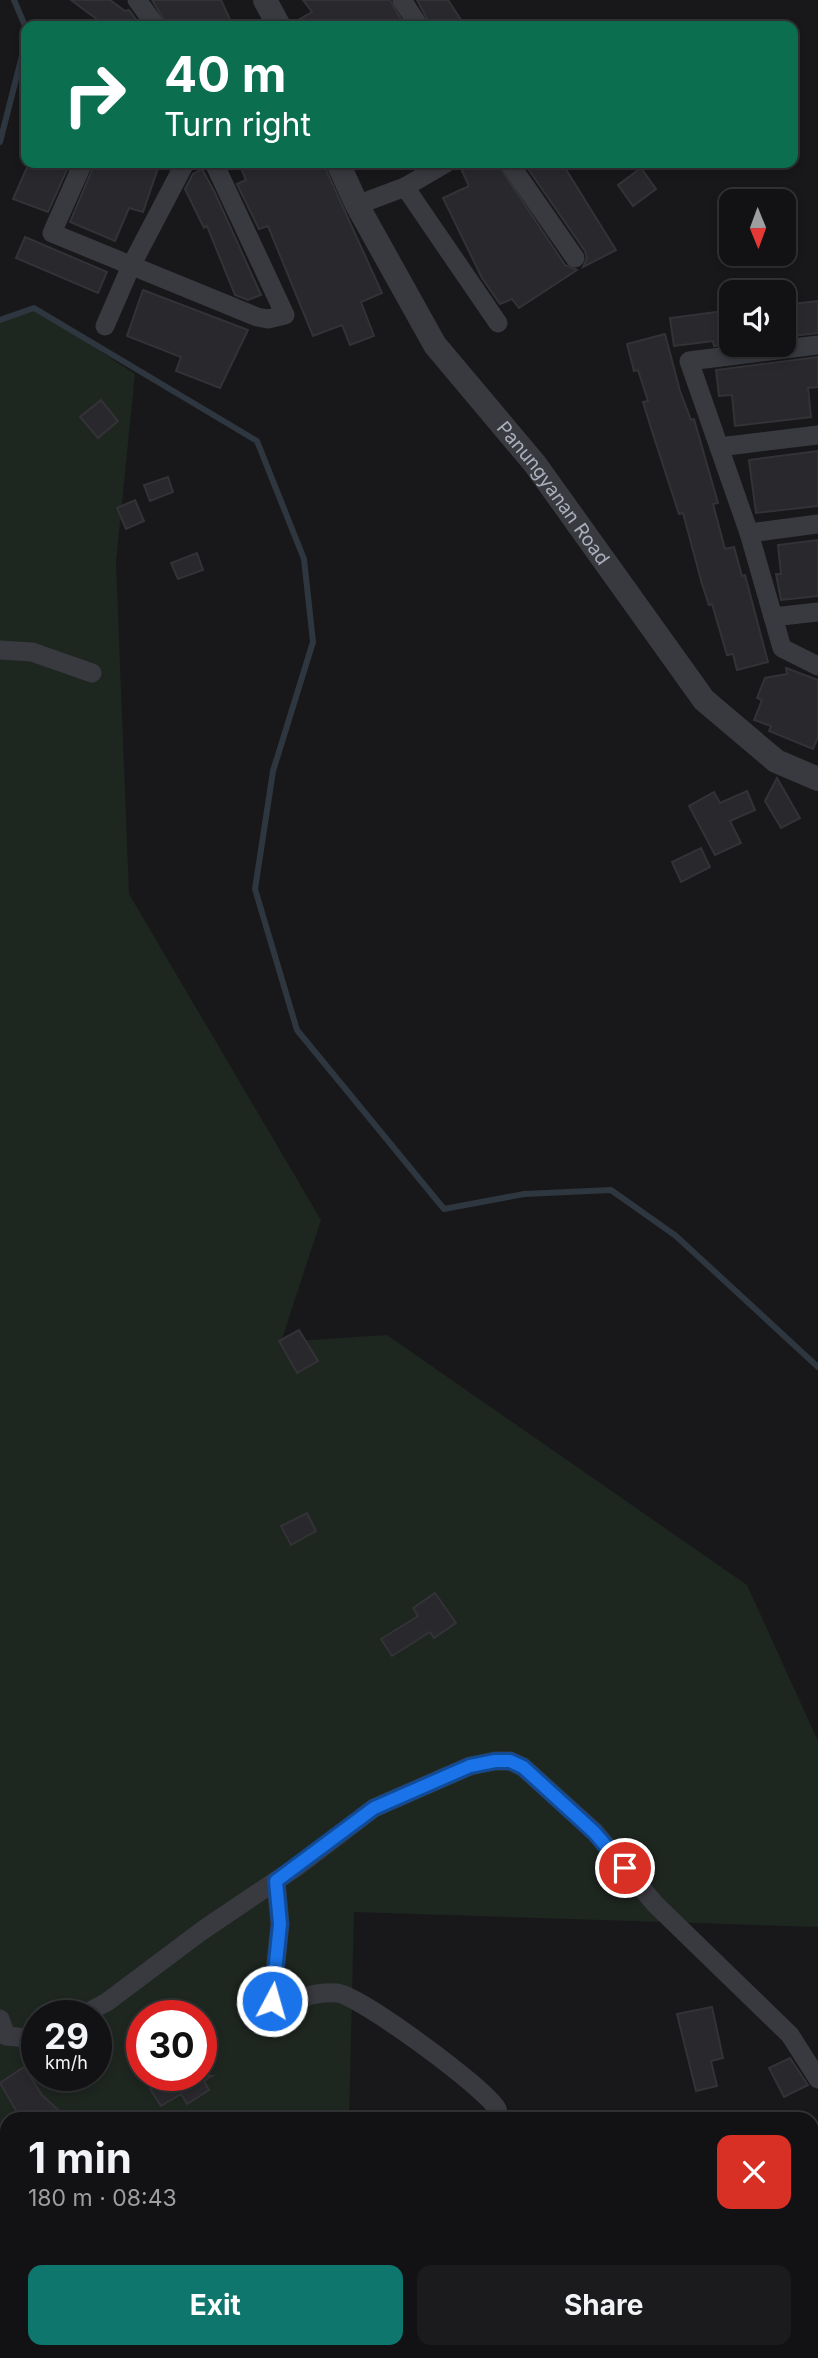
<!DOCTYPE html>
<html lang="en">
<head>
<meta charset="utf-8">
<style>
  body { margin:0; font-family:Inter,sans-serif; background:#1b1b1d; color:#f1f3f6; height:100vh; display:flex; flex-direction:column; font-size:26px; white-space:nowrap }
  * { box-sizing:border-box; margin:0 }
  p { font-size:23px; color:#9c9ea0 }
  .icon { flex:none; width:38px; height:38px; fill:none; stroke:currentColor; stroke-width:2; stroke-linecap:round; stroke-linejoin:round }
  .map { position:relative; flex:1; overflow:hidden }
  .details { position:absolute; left:0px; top:2112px; width:819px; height:247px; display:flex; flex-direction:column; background:#121214; border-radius:21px 21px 0 0; box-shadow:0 4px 10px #0003,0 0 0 2px #313234 }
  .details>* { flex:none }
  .hud { position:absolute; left:21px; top:21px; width:777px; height:147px; border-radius:14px; box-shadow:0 4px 10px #0003,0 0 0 2px #313234; background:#0b6e4f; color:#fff; overflow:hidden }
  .needle { width:46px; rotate:179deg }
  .controls { position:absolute; left:719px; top:189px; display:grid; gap:14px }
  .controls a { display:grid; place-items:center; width:77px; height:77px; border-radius:14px; background:#121214; box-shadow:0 4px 10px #0003,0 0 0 2px #313234; font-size:35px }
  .speed { position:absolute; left:21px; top:2000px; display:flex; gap:14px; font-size:35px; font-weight:700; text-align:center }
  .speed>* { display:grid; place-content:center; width:91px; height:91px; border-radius:50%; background:#121214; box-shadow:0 4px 10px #0003,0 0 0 2px #313234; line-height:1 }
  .speed small { font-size:18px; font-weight:400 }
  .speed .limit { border:10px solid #d22; background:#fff; color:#111 }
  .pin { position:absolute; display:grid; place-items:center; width:60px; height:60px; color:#fff; margin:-30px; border:4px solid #fff; border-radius:50%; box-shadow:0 2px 7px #0007 }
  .me { position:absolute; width:77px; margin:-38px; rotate:6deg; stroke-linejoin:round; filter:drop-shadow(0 0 5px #0008) }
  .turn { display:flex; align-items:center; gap:24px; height:147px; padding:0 28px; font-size:32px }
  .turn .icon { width:91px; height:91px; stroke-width:2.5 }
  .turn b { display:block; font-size:49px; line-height:60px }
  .round { display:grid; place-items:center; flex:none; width:74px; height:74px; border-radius:14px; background:#1b1b1d }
  .headline { display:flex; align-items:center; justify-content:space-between; height:119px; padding:0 28px }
  h1 { font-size:42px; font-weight:700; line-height:52px }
  .primary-button { display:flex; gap:14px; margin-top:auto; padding:14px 28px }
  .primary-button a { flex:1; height:80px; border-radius:14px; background:#0f766e; color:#fff; font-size:28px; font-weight:700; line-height:80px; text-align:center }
  .primary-button a+a { background:#1b1b1d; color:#f1f3f6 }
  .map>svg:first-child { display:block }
  .green { fill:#1e2620; fill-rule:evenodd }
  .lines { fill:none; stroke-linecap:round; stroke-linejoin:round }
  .stream { stroke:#2e363f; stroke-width:6 }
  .building { fill:#29282c; stroke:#333237; stroke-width:2 }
  .minor { stroke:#393a40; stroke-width:19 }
  .tertiary { stroke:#393a40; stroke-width:24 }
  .route-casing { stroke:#114b97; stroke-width:18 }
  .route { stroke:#1a73e8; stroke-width:12 }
  .labels { text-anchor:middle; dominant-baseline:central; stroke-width:7; stroke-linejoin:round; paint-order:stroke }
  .street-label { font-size:19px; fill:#aaaebb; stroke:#131316 }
</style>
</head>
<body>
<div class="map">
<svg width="818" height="2358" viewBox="0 0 818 2358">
  <rect width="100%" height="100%" fill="#18181b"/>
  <path class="green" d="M34 308 135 374 116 562 129 894 321 1220 281 1342 387 1335 747 1585 818 1741V1927L354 1912 349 2119H7V2274H3L0 2268V320ZM37 2016H96V2076H37ZM142 2016H201V2076H142Z"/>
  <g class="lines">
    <g class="stream">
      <path d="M14 0 26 28"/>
      <path d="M0 142 26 40"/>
      <path d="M0 320 34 308 257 441 304 559 313 642 273 771 255 889 297 1030 444 1209 524 1194 611 1190 676 1236 818 1367"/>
    </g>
  </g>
  <g class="building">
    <path d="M71 0H110L125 11 129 10 141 26H96L102 23Z"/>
    <path d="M152 0H221L233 26H168Z"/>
    <path d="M303 0H390L405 26H294L293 23 312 12Z"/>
    <path d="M417 0H448L465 26H431Z"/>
    <path d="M29 163H70L48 212 13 199Z"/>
    <path d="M95 163H149L158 168 143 212 129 208 115 241 70 222Z"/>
    <path d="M239 163H323L382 293 361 302 374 336 350 345 342 325 313 336 268 226 259 229 237 184 246 180Z"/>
    <path d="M475 163H497L565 265 577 270 519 308 512 299 500 304 482 278 443 198 469 186 462 171Z"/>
    <path d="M524 163H562L616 250 583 267 587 258 585 251Z"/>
    <path d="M641 168 656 189 633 206 618 185Z"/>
    <path d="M202 169 215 193 261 295 248 300 235 295 207 226 204 228 185 189 193 174Z"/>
    <path d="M25 237 107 272 98 293 16 258Z"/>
    <path d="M143 290 248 330 220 388 176 371 181 357 127 336Z"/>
    <path d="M818 301V333L784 337V305Z"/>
    <path d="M732 310V343L714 346 713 341 674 346 670 318Z"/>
    <path d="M665 334 680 391 691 420 694 419 718 503 713 504 725 549 734 547 742 576 745 575 768 662 737 670 733 654 727 655 712 604 709 605 702 584 683 513 679 514 651 428 643 402 648 401 638 370 634 371 627 344Z"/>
    <path d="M818 357V387L808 388 811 417 735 426 732 395 719 396 716 370Z"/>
    <path d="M101 400 118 421 98 438 80 417Z"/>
    <path d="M818 451V506L756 513 749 460Z"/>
    <path d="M168 477 173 492 150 501 144 485Z"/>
    <path d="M135 500 144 521 126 529 117 508Z"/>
    <path d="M818 540V596L781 600 776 574H781L778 545Z"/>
    <path d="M197 553 203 570 178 579 171 563Z"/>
    <path d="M786 668 818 680V737L813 749 769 731 771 726 754 720 762 700 757 698 765 678 787 674Z"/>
    <path d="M777 778 800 818 781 828 765 801Z"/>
    <path d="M747 791 755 810 730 821 741 843 715 855 689 806 714 792 720 803Z"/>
    <path d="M701 848 710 867 681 882 672 862Z"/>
    <path d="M299 1330 318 1361 297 1373 279 1341Z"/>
    <path d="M307 1513 316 1531 291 1545 281 1526Z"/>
    <path d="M435 1593 456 1623 434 1638 430 1632 392 1656 381 1639 418 1616 413 1608Z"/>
    <path d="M712 2007 723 2058 711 2061 717 2086 696 2091 677 2014Z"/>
    <path d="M790 2058 808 2085 784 2097 769 2068Z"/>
    <path d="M24 2067 42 2095 68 2119H21L0 2083Z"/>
    <path d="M171 2076H212L204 2081 209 2090 187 2104 181 2094 161 2106 150 2089Z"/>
  </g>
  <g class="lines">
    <g class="minor">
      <path d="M137 0 156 26"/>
      <path d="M402 0 419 26"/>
      <path d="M83 163 52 233 257 317 268 319 285 315 214 163"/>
      <path d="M509 163 575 258"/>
      <path d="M405 187 498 323"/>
      <path d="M357 205 405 187 446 163"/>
      <path d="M105 326 131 266 185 163"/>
      <path d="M818 345 689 361 749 533 782 648 818 666"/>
      <path d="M719 447 818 435"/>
      <path d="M749 533 818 524"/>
      <path d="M773 617 818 612"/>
      <path d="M0 650 32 652 92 673"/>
      <path d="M276 1881 280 1924 272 2001 275 2008C299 2002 308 1991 337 1993 359 1995 486 2088 497 2109 498 2112 498 2116 499 2119"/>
      <path d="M81 2016 107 2002 203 1930 298 1866 374 1808 470 1766 495 1761H510L523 1767 595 1832 655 1904 790 2035 818 2079"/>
      <path d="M0 2019 6 2036 37 2039"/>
      <path d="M812 2166H818"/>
      <path d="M630 2352V2358"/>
      <path d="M782 2352 787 2358"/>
    </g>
    <g class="tertiary">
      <path d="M265 0 279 26"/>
      <path id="s1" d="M338 163 357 205 435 345 535 464 704 700 776 761 818 779"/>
    </g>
  </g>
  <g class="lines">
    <defs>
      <path id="route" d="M272 2001 280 1924 276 1881 374 1808 470 1766 495 1761H510L523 1767 594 1832 625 1868"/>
    </defs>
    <use href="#route" class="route-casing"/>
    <use href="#route" class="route"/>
  </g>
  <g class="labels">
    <g class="street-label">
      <text stroke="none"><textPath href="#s1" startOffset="396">Panungyanan Road</textPath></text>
    </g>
  </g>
</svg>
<div class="controls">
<a><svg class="needle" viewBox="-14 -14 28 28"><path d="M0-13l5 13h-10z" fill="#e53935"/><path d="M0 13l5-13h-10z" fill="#9c9ea0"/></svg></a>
<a><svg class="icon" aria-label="sound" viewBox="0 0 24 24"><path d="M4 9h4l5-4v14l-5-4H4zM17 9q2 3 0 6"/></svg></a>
</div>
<div class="speed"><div>29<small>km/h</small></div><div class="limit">30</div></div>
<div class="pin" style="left:625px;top:1868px;background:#d93025"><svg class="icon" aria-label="arrive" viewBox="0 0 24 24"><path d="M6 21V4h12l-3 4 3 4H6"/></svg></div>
<svg class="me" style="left:272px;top:2001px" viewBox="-20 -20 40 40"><circle r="17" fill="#1a73e8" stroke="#fff" stroke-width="3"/><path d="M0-11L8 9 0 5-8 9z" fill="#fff"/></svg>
<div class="hud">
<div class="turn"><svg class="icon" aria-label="right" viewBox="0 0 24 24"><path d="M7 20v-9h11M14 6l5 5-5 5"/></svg><div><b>40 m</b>Turn right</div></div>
</div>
<section class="details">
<div class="headline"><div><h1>1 min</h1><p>180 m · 08:43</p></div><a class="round" style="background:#d93025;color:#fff"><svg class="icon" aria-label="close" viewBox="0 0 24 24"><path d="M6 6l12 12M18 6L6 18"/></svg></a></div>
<div class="primary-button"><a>Exit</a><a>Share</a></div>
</section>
</div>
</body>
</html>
